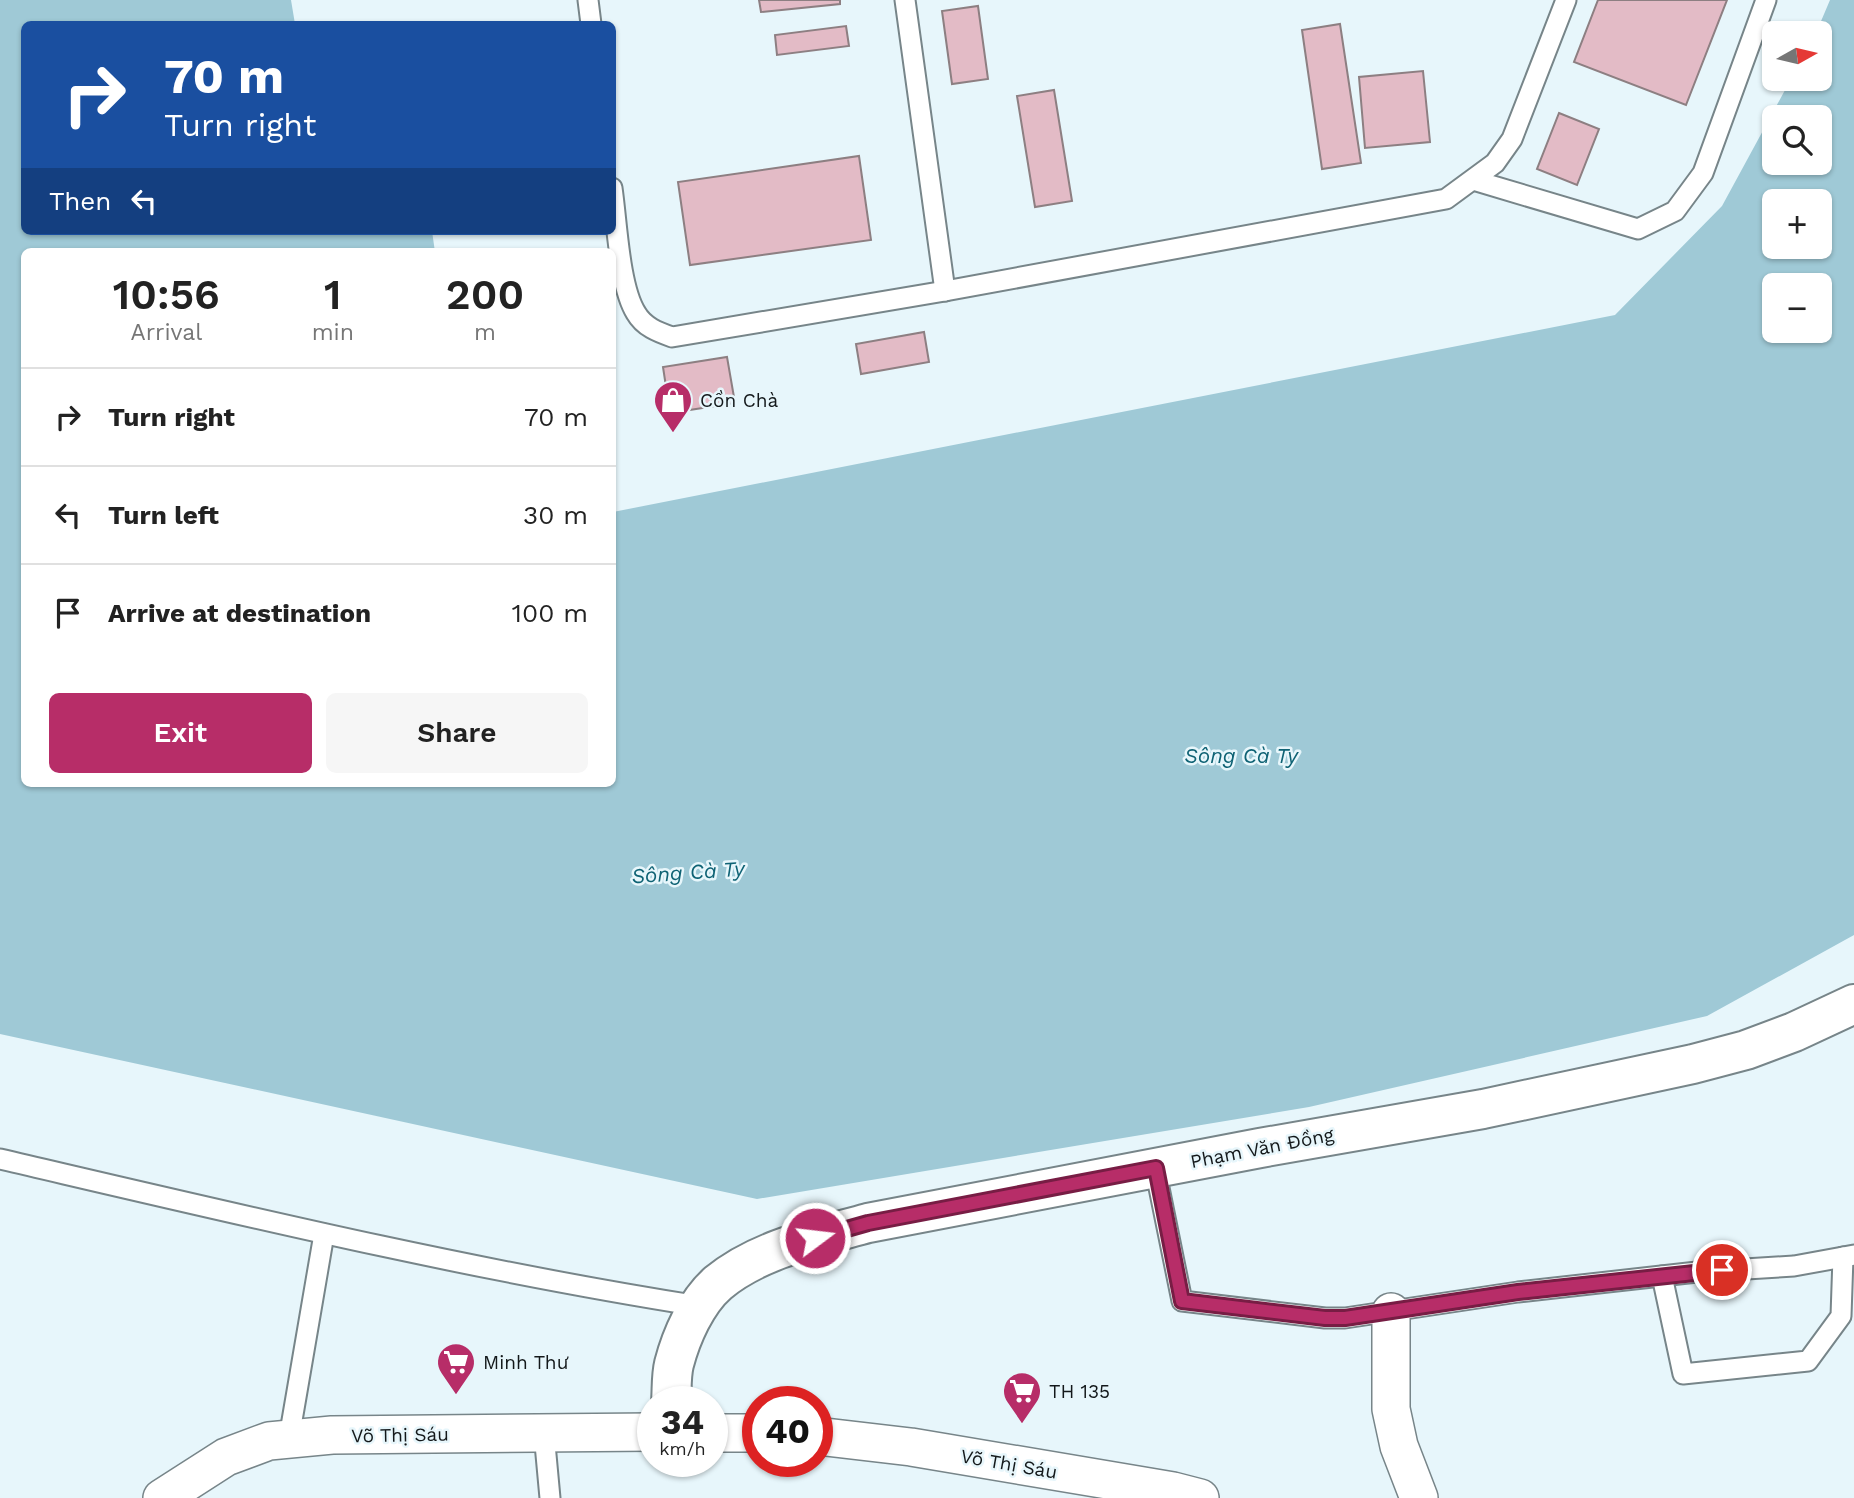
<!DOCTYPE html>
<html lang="en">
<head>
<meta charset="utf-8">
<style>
  body { margin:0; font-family:"Work Sans",sans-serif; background:#f6f6f6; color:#222; height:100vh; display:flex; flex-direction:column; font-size:26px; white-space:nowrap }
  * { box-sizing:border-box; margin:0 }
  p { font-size:23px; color:#767676 }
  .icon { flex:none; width:38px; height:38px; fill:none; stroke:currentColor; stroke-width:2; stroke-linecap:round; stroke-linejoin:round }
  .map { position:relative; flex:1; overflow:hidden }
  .side { position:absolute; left:21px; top:248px; width:595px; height:539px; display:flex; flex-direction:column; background:#fff; border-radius:10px; box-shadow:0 2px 5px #0004 }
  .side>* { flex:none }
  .top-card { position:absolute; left:21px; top:21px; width:595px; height:214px; border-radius:10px; box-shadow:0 2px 5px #0004; background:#1a4fa0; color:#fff; overflow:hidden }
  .needle { width:46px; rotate:82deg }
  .fabs { position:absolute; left:1762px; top:21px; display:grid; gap:14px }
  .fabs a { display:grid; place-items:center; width:70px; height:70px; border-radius:10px; background:#fff; box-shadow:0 2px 5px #0004; font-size:35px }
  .speed { position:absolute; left:637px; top:1386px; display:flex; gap:14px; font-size:35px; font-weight:700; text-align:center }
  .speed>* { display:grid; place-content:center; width:91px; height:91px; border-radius:50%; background:#fff; box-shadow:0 2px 5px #0004; line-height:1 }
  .speed small { font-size:18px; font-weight:400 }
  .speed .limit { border:10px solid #d22; background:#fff; color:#111 }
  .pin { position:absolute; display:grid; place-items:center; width:60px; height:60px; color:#fff; margin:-30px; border:4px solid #fff; border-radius:50%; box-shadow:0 2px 7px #0007 }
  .me { position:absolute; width:77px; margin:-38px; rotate:75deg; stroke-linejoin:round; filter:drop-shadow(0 0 5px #0008) }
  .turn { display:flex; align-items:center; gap:24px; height:147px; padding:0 28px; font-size:32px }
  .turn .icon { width:91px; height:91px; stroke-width:2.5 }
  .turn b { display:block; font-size:49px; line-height:60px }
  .then { display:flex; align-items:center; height:66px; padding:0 28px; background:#0003; gap:14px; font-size:26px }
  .eta { display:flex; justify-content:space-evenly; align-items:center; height:119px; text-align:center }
  .eta b { font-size:42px; font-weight:600; line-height:49px }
  .primary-button { display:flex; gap:14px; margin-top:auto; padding:14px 28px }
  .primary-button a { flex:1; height:80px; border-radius:10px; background:#b72d68; color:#fff; font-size:28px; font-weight:600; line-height:80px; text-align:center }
  .primary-button a+a { background:#f6f6f6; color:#222 }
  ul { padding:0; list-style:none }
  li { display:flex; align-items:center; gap:21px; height:98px; padding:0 28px; border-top:2px solid #e0e0e0 }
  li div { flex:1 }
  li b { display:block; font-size:26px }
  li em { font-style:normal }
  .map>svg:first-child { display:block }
  .water { fill:#9fc9d6; fill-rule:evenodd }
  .building { fill:#e3bbc6; stroke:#8d7f82; stroke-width:2 }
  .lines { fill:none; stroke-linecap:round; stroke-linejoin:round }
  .lane-casing { stroke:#778589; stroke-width:23 }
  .street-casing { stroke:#778589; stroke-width:40 }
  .secondary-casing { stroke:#778589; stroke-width:42 }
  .lane { stroke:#fff; stroke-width:19 }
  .street { stroke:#fff; stroke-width:37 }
  .secondary { stroke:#fff; stroke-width:38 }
  .route-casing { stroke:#771d44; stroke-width:18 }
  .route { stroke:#b72d68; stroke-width:12 }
  .labels { text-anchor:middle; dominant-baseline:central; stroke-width:5; stroke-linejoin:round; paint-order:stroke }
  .poi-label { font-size:19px; fill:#13181a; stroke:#e7f6fb; text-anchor:start }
  .street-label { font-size:19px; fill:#13181a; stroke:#e7f6fb }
  .water-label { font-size:21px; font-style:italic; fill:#0e6274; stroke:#e7f6fb }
</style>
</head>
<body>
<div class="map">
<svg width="1854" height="1498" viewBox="0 0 1854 1498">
  <rect width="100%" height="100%" fill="#e7f6fb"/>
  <path class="water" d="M0 0H291L295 24H24V231H432L435 252H24V784H612L613 512 1615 315 1722 206 1791 79H1820V33H1816L1830 0H1854V935L1707 1016 1309 1107 757 1199 0 1034ZM1774 117H1820V163H1774ZM1774 201H1820V247H1774ZM1774 285H1820V331H1774Z"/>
  <g class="building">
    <path d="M759 0H840V4L761 12Z"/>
    <path d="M1598 0H1727L1686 105 1574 62Z"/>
    <path d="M978 6 988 79 952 84 942 11Z"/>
    <path d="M1340 24 1361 163 1322 169 1302 30Z"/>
    <path d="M846 26 849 46 777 55 775 35Z"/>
    <path d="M1423 71 1430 142 1365 148 1359 77Z"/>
    <path d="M1054 90 1072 201 1035 207 1017 96Z"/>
    <path d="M1559 113 1599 129 1577 185 1537 169Z"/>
    <path d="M859 156 871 240 690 265 678 182Z"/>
    <path d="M924 332 929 362 861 374 856 344Z"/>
    <path d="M727 357 735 403 670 413 663 367Z"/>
  </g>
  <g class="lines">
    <defs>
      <g id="lane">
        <path d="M588 0 591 24"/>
        <path d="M905 0 945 291"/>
        <path d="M1473 180 1638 229 1675 211 1703 173 1766 0"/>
        <path d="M612 188C617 221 619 286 636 313 644 327 658 332 672 337L945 291 1446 199 1495 163 1512 139 1566 0"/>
        <path d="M0 1159C232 1213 464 1269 699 1306"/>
        <path d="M1155 1168 1182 1301 1325 1318H1345L1518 1292 1697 1272 1794 1266 1854 1255"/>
        <path d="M1662 1276 1683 1374 1808 1361 1841 1316 1843 1257"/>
        <path d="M544 1433 550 1498"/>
        <path d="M289 1438 324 1234"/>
      </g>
      <g id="street">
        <path d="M1391 1312V1409L1399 1446 1419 1498"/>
        <path d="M712 1433H758"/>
        <path d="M817 1436 911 1447 1173 1491 1200 1498"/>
        <path d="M162 1498 226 1457 269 1441 332 1435 653 1432"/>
      </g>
      <path id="secondary" d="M671 1402C672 1390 671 1376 674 1364 681 1337 696 1302 718 1283 759 1249 818 1237 868 1223L1260 1148 1483 1109 1693 1064 1746 1050 1794 1032 1854 1004"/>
    </defs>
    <use href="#lane" class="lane-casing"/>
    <use href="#street" class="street-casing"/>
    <use href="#secondary" class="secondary-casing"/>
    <use href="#lane" class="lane"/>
    <use href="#street" class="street"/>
    <use href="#secondary" class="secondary"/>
  </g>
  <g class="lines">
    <defs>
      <path id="route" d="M815 1238 868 1223 1156 1168 1182 1301 1325 1318H1345L1518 1292 1722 1270"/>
    </defs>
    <use href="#route" class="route-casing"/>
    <use href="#route" class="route"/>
  </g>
  <defs>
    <symbol id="shop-pin" viewBox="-11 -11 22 30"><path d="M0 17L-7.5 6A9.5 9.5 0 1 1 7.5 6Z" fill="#b72d68" stroke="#e7f6fb"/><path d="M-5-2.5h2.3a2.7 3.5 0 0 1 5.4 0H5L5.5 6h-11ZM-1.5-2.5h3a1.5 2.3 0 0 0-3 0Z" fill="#fff"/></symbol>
    <symbol id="supermarket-pin" viewBox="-11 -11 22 30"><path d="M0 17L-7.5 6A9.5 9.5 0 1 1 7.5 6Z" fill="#b72d68" stroke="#e7f6fb"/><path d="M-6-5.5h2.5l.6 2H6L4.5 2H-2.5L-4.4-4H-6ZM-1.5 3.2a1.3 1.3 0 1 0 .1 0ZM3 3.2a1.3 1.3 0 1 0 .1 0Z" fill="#fff"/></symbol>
  </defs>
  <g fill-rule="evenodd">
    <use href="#shop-pin" x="651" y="378" width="44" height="60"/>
    <use href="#supermarket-pin" x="434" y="1340" width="44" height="60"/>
    <use href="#supermarket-pin" x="1000" y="1369" width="44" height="60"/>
  </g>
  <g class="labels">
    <g class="poi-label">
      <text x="700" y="400">Cồn Chà</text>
      <text x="483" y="1362">Minh Thư</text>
      <text x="1049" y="1391">TH 135</text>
    </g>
    <g class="street-label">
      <text transform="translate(1262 1148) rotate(-11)">Phạm Văn Đồng</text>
      <text transform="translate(400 1435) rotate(-1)">Võ Thị Sáu</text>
      <text transform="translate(1009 1464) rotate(10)">Võ Thị Sáu</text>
    </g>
    <g class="water-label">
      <text x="1241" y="755">Sông Cà Ty</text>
      <text transform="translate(688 872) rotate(-4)">Sông Cà Ty</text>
    </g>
  </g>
</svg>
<div class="fabs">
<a><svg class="needle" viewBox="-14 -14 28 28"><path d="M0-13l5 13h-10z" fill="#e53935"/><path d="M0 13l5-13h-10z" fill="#767676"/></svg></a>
<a><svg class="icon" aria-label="search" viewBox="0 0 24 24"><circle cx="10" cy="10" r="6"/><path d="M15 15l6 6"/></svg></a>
<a>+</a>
<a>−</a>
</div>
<div class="speed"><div>34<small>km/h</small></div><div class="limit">40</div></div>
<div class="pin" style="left:1722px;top:1270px;background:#d93025"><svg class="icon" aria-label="arrive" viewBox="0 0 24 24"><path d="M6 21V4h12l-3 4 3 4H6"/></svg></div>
<svg class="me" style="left:815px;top:1238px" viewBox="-20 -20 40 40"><circle r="17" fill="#b72d68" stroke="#fff" stroke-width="3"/><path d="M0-11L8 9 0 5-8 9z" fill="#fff"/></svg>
<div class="top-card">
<div class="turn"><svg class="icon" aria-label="right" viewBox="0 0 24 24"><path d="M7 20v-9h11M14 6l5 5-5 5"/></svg><div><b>70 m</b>Turn right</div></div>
<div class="then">Then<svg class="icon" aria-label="left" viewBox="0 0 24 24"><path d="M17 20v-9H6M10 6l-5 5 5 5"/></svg></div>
</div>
<section class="side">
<div class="eta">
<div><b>10:56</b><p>Arrival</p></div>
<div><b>1</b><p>min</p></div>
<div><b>200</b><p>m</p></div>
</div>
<ul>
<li><svg class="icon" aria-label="right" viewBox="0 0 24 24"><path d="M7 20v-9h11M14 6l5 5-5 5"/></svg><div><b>Turn right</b></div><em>70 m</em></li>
<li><svg class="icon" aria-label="left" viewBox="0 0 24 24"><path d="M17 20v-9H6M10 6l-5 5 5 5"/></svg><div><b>Turn left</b></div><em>30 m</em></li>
<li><svg class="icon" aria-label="arrive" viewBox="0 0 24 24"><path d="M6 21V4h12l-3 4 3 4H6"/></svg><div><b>Arrive at destination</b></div><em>100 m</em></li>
</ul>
<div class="primary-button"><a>Exit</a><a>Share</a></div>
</section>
</div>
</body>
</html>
